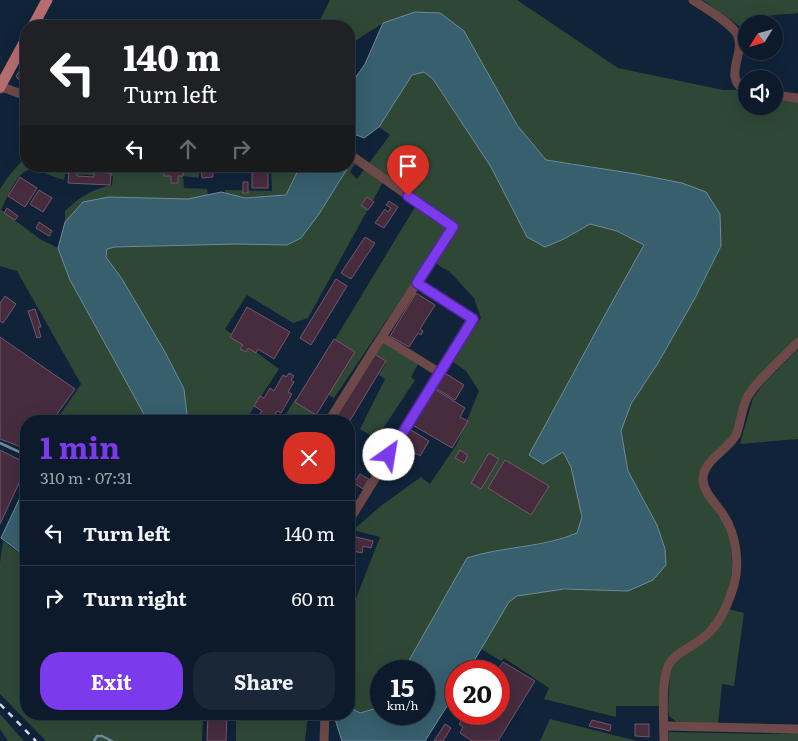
<!DOCTYPE html>
<html lang="en">
<head>
<meta charset="utf-8">
<style>
  body { margin:0; font-family:Literata,serif; background:#1a2737; color:#f1f3f6; height:100vh; display:flex; flex-direction:column; font-size:19px; white-space:nowrap }
  * { box-sizing:border-box; margin:0 }
  p { font-size:16px; color:#9aa1a9 }
  .icon { flex:none; width:28px; height:28px; fill:none; stroke:currentColor; stroke-width:2; stroke-linecap:round; stroke-linejoin:round }
  .map { position:relative; flex:1; overflow:hidden }
  .panel { position:absolute; left:20px; top:415px; width:335px; height:305px; display:flex; flex-direction:column; background:#0c1a2b; border-radius:20px; box-shadow:0 5px 20px #0002,0 0 0 1px #2c3847 }
  .panel>* { flex:none }
  .guide { position:absolute; left:20px; top:20px; width:335px; height:152px; border-radius:20px; box-shadow:0 5px 20px #0002,0 0 0 1px #2c3847; background:#202124; color:#fff; overflow:hidden }
  .needle { width:32px; rotate:233deg }
  .controls { position:absolute; left:738px; top:15px; display:grid; gap:10px }
  .controls a { display:grid; place-items:center; width:45px; height:45px; border-radius:50%; background:#0c1a2b; box-shadow:0 5px 20px #0002,0 0 0 1px #2c3847; font-size:25px }
  .speed { position:absolute; left:370px; top:660px; display:flex; gap:10px; font-size:25px; font-weight:700; text-align:center }
  .speed>* { display:grid; place-content:center; width:65px; height:65px; border-radius:50%; background:#0c1a2b; box-shadow:0 5px 20px #0002,0 0 0 1px #2c3847; line-height:1 }
  .speed small { font-size:12px; font-weight:400 }
  .speed .limit { border:8px solid #d22; background:#fff; color:#111 }
  .pin { position:absolute; display:grid; place-items:center; width:42px; height:42px; color:#fff; margin:-51px -21px; border-radius:50% 50% 50% 0; rotate:-45deg; box-shadow:0 0 5px #0007 }
  .pin .icon { rotate:45deg }
  .me { position:absolute; width:55px; margin:-28px; rotate:32deg; stroke-linejoin:round; filter:drop-shadow(0 0 4px #0008) }
  .turn { display:flex; align-items:center; gap:18px; height:105px; padding:0 20px; font-size:22px }
  .turn .icon { width:65px; height:65px; stroke-width:2.5 }
  .turn b { display:block; font-size:35px; line-height:42px }
  .lanes { display:flex; align-items:center; height:48px; padding:0 20px; background:#0003; justify-content:center; gap:25px; direction:ltr }
  .lanes .off { opacity:.35 }
  .round { display:grid; place-items:center; flex:none; width:52px; height:52px; border-radius:20px; background:#1a2737 }
  .headline { display:flex; align-items:center; justify-content:space-between; height:85px; padding:0 20px }
  h1 { font-size:30px; font-weight:700; line-height:38px; color:#7c3aed }
  .cta { display:flex; gap:10px; margin-top:auto; padding:10px 20px }
  .cta a { flex:1; height:58px; border-radius:20px; background:#7c3aed; color:#fff; font-size:20px; font-weight:700; line-height:58px; text-align:center }
  .cta a+a { background:#1a2737; color:#f1f3f6 }
  ul { padding:0; list-style:none }
  li { display:flex; align-items:center; gap:15px; height:65px; padding:0 20px; border-top:1px solid #2c3847 }
  li div { flex:1 }
  li b { display:block; font-size:19px }
  li em { font-style:normal }
  .map>svg:first-child { display:block }
  .green { fill:#2f4836 }
  .water { fill:#375f6e; stroke:#6e8c99 }
  .lines { fill:none; stroke-linecap:round; stroke-linejoin:round }
  .stream { stroke:#6e8c99; stroke-width:2.5 }
  .building { fill:#472c3e; stroke:#75576a }
  .minor { stroke:#6d4949; stroke-width:9 }
  .major { stroke:#b76d6f; stroke-width:11 }
  .rail { stroke:#d5dee8; stroke-width:2.5; stroke-dasharray:6 6; stroke-linecap:butt }
  .route-casing { stroke:#51269a; stroke-width:12 }
  .route { stroke:#7c3aed; stroke-width:9 }
</style>
</head>
<body>
<div class="map">
<svg width="798" height="741" viewBox="0 0 798 741">
  <rect width="100%" height="100%" fill="#102339"/>
  <g class="green">
    <path d="M330 0H517L618 68 723 90H737L746 94V106H774V99L798 102V338L747 391 732 436 705 463C707 475 707 489 710 501 713 511 722 518 725 527 741 567 729 611 698 638 689 646 678 651 669 657L661 706H616V717L544 699 549 688 504 658 501 661 481 649C489 637 501 611 509 602 525 585 605 590 628 591L665 549 657 525 628 471 621 431 631 404 658 363 695 298 721 246 720 214 575 164 546 160 517 125 464 31 383 23 349 45V26H317Z"/>
    <path d="M703 0H798V13C782 15 751 14 742 28Z"/>
    <path d="M424 72 433 79 491 167 527 237 564 239 590 224 617 231 645 245 606 313 530 455 563 451 571 467 582 517 577 533C542 547 503 546 467 558L410 662 403 671H381V702L377 708 359 713 349 707V600L355 601 380 537 353 530 382 505 421 477 430 484 457 444 479 391 466 371 452 361 481 318 474 298 450 272 428 259 334 398 308 384 415 207 383 182 308 318 293 323 247 295 225 329 279 369 245 421H184L187 415 184 389 165 352 106 257 107 249 115 247 237 244 287 245 319 214 347 169 342 166H349V160L355 164 350 172 357 179 390 135 379 127 412 75Z"/>
    <path d="M26 156V166H198L199 178 183 176 184 188 207 189 208 195 188 199 83 202 65 222V211C80 197 92 189 112 185L113 176 65 174 64 180C55 178 47 173 38 170 18 164 9 195 1 210L40 239 58 248 70 280 145 416 142 421H56L81 384 17 271 0 266V189L8 177Z"/>
    <path d="M268 166H300L286 195 245 198 226 194 225 190 272 191 271 170Z"/>
    <path d="M381 340 418 364 411 377 415 380 376 439 360 429 385 379 379 375 386 363 373 355Z"/>
    <path d="M798 349V439L740 444 753 398 766 381Z"/>
    <path d="M295 399 321 417 318 421H282Z"/>
    <path d="M3 541 22 555 26 545V714H203L202 741H46L0 694V563Z"/>
    <path d="M729 609 744 613 734 686 722 684 718 724 678 723 669 716 668 709 670 671 674 663 712 634Z"/>
    <path d="M0 714 24 741H8L0 729Z"/>
    <path d="M236 714H308L305 741H236Z"/>
    <path d="M550 719 637 741H540Z"/>
    <path d="M669 732 769 734 798 733V741H669Z"/>
  </g>
  <g class="water">
    <path d="M415 12 440 13 464 31 517 125 546 160 636 174 682 183 706 192 720 214 721 246 695 298 658 363 631 404 621 431 628 471 657 525 665 549 666 565 653 580 628 591 564 589 517 596 509 602 468 671H456V692L425 741H342L334 716 336 714H349V707L360 713 377 708 381 702V714H424V671H403L467 558C503 546 542 548 577 533L582 517 571 467 563 452 543 464 529 455 606 313 644 245 617 231 590 224 564 239 545 247 527 237 491 167 433 79 424 72 412 75 379 127 364 138 349 132V87L365 64 383 23Z"/>
    <path d="M300 166H342L347 169 319 214 301 238 287 245 237 244 115 247 107 249 106 257 122 279 165 352 184 389 187 415 184 421H142L145 416 70 280 58 248 65 222 83 202 109 197 188 199 221 192 245 198 286 195Z"/>
    <path d="M26 485V540L21 553 1 538Z"/>
  </g>
  <g class="lines">
    <g class="stream">
      <path d="M0 443 26 455"/>
      <path d="M94 741 97 736H102L112 741"/>
    </g>
  </g>
  <g class="building">
    <path d="M20 70 26 74V82L18 79 16 76Z"/>
    <path d="M159 166H183V176H178V183H171V176H164V171H159Z"/>
    <path d="M201 166H213V177L202 178Z"/>
    <rect x="252" y="171" width="16" height="17"/>
    <path d="M69 172H77V176L94 177V172L111 173 110 185 68 183Z"/>
    <path d="M20 177 37 188 25 207 8 196Z"/>
    <rect x="243" y="182" width="5" height="11"/>
    <path d="M39 190 52 198 43 212 30 204Z"/>
    <path d="M367 197 374 202 368 210 361 205Z"/>
    <path d="M389 201 398 207 384 228 375 223 385 209 388 212 391 208 386 205Z"/>
    <path d="M7 208 18 216 15 220 4 213Z"/>
    <path d="M39 222 52 231 49 236 36 228Z"/>
    <path d="M365 237 375 243 351 279 341 273Z"/>
    <path d="M336 279 347 286 311 345 300 338Z"/>
    <path d="M416 293 435 305 420 329 423 331 421 335 418 333 409 347 390 336Z"/>
    <path d="M5 296 16 304 3 323 0 321V303Z"/>
    <path d="M247 307 290 332 274 359 258 349 256 353 248 348 246 352 240 349 243 345 230 337Z"/>
    <path d="M35 309 41 327H38L41 337 37 338 28 311Z"/>
    <path d="M0 337 75 389 52 421H26V449L0 439Z"/>
    <path d="M334 339 355 352 316 415 295 402Z"/>
    <path d="M373 353 386 361 349 422 332 421Z"/>
    <path d="M443 372 464 385 455 400 434 387Z"/>
    <path d="M289 373 294 376 291 380 294 382 288 392 292 394 281 413 277 411 271 421H255L262 411 254 406 260 396 264 398 270 388 274 391 283 375 286 377Z"/>
    <path d="M433 388 465 408 460 417 468 421 452 448 411 424Z"/>
    <path d="M408 428 429 441 420 456 399 444Z"/>
    <path d="M0 450 26 463V468L0 524Z"/>
    <path d="M460 450 468 455 464 463 455 458Z"/>
    <path d="M489 453 499 459 481 489 471 483Z"/>
    <path d="M505 460 549 486 531 515 488 488Z"/>
    <path d="M360 474 369 479 363 489 354 483Z"/>
    <path d="M356 537 373 541 371 548 363 546 362 553 353 551Z"/>
    <path d="M503 662 535 681 498 741H472L460 733 463 727 459 724 463 718 467 721 472 714H499V671H491L495 665 499 668Z"/>
    <path d="M208 714H227L226 741H207Z"/>
    <path d="M592 720 611 725 610 731 589 726Z"/>
    <path d="M445 724 451 728 443 741H434Z"/>
    <path d="M635 724H649V737L635 736Z"/>
  </g>
  <g class="lines">
    <g class="minor">
      <path d="M693 0C705 8 730 22 737 34 747 53 721 77 746 91"/>
      <path d="M0 89 5 88 26 96"/>
      <path d="M774 95 798 98"/>
      <path d="M382 337 440 373"/>
      <path d="M329 421 374 349 453 227 349 154"/>
      <path d="M349 521 473 319 417 283"/>
      <path d="M664 726 798 729"/>
      <path d="M324 741 325 714"/>
      <path d="M664 741C664 719 661 689 667 669 671 654 693 647 704 637 720 624 728 605 734 585 740 563 736 535 724 516 717 504 704 494 703 480 702 461 728 450 736 435 741 423 741 410 747 398 753 384 786 355 798 342"/>
    </g>
    <g class="major">
      <path d="M33 26 47 0"/>
      <path d="M0 87 26 39"/>
    </g>
    <path class="rail" d="M0 704 36 741"/>
  </g>
  <g class="lines">
    <defs>
      <path id="route" d="M389 455 473 319 417 283 453 227 408 196"/>
    </defs>
    <use href="#route" class="route-casing"/>
    <use href="#route" class="route"/>
  </g>
</svg>
<div class="controls">
<a><svg class="needle" viewBox="-14 -14 28 28"><path d="M0-13l5 13h-10z" fill="#e53935"/><path d="M0 13l5-13h-10z" fill="#9aa1a9"/></svg></a>
<a><svg class="icon" aria-label="sound" viewBox="0 0 24 24"><path d="M4 9h4l5-4v14l-5-4H4zM17 9q2 3 0 6"/></svg></a>
</div>
<div class="speed"><div>15<small>km/h</small></div><div class="limit">20</div></div>
<div class="pin" style="left:408px;top:196px;background:#d93025"><svg class="icon" aria-label="arrive" viewBox="0 0 24 24"><path d="M6 21V4h12l-3 4 3 4H6"/></svg></div>
<svg class="me" style="left:389px;top:455px" viewBox="-20 -20 40 40"><circle r="19" fill="#fff"/><path d="M0-13L10 11 0 6-10 11z" fill="#7c3aed"/></svg>
<div class="guide">
<div class="turn"><svg class="icon" aria-label="left" viewBox="0 0 24 24"><path d="M17 20v-9H6M10 6l-5 5 5 5"/></svg><div><b>140 m</b>Turn left</div></div>
<div class="lanes"><svg class="icon" aria-label="left" viewBox="0 0 24 24"><path d="M17 20v-9H6M10 6l-5 5 5 5"/></svg><svg class="icon off" aria-label="ahead" viewBox="0 0 24 24"><path d="M12 20V5M6 11l6-6 6 6"/></svg><svg class="icon off" aria-label="right" viewBox="0 0 24 24"><path d="M7 20v-9h11M14 6l5 5-5 5"/></svg></div>
</div>
<section class="panel">
<div class="headline"><div><h1>1 min</h1><p>310 m · 07:31</p></div><a class="round" style="background:#d93025;color:#fff"><svg class="icon" aria-label="close" viewBox="0 0 24 24"><path d="M6 6l12 12M18 6L6 18"/></svg></a></div>
<ul>
<li><svg class="icon" aria-label="left" viewBox="0 0 24 24"><path d="M17 20v-9H6M10 6l-5 5 5 5"/></svg><div><b>Turn left</b></div><em>140 m</em></li>
<li><svg class="icon" aria-label="right" viewBox="0 0 24 24"><path d="M7 20v-9h11M14 6l5 5-5 5"/></svg><div><b>Turn right</b></div><em>60 m</em></li>
</ul>
<div class="cta"><a>Exit</a><a>Share</a></div>
</section>
</div>
</body>
</html>
